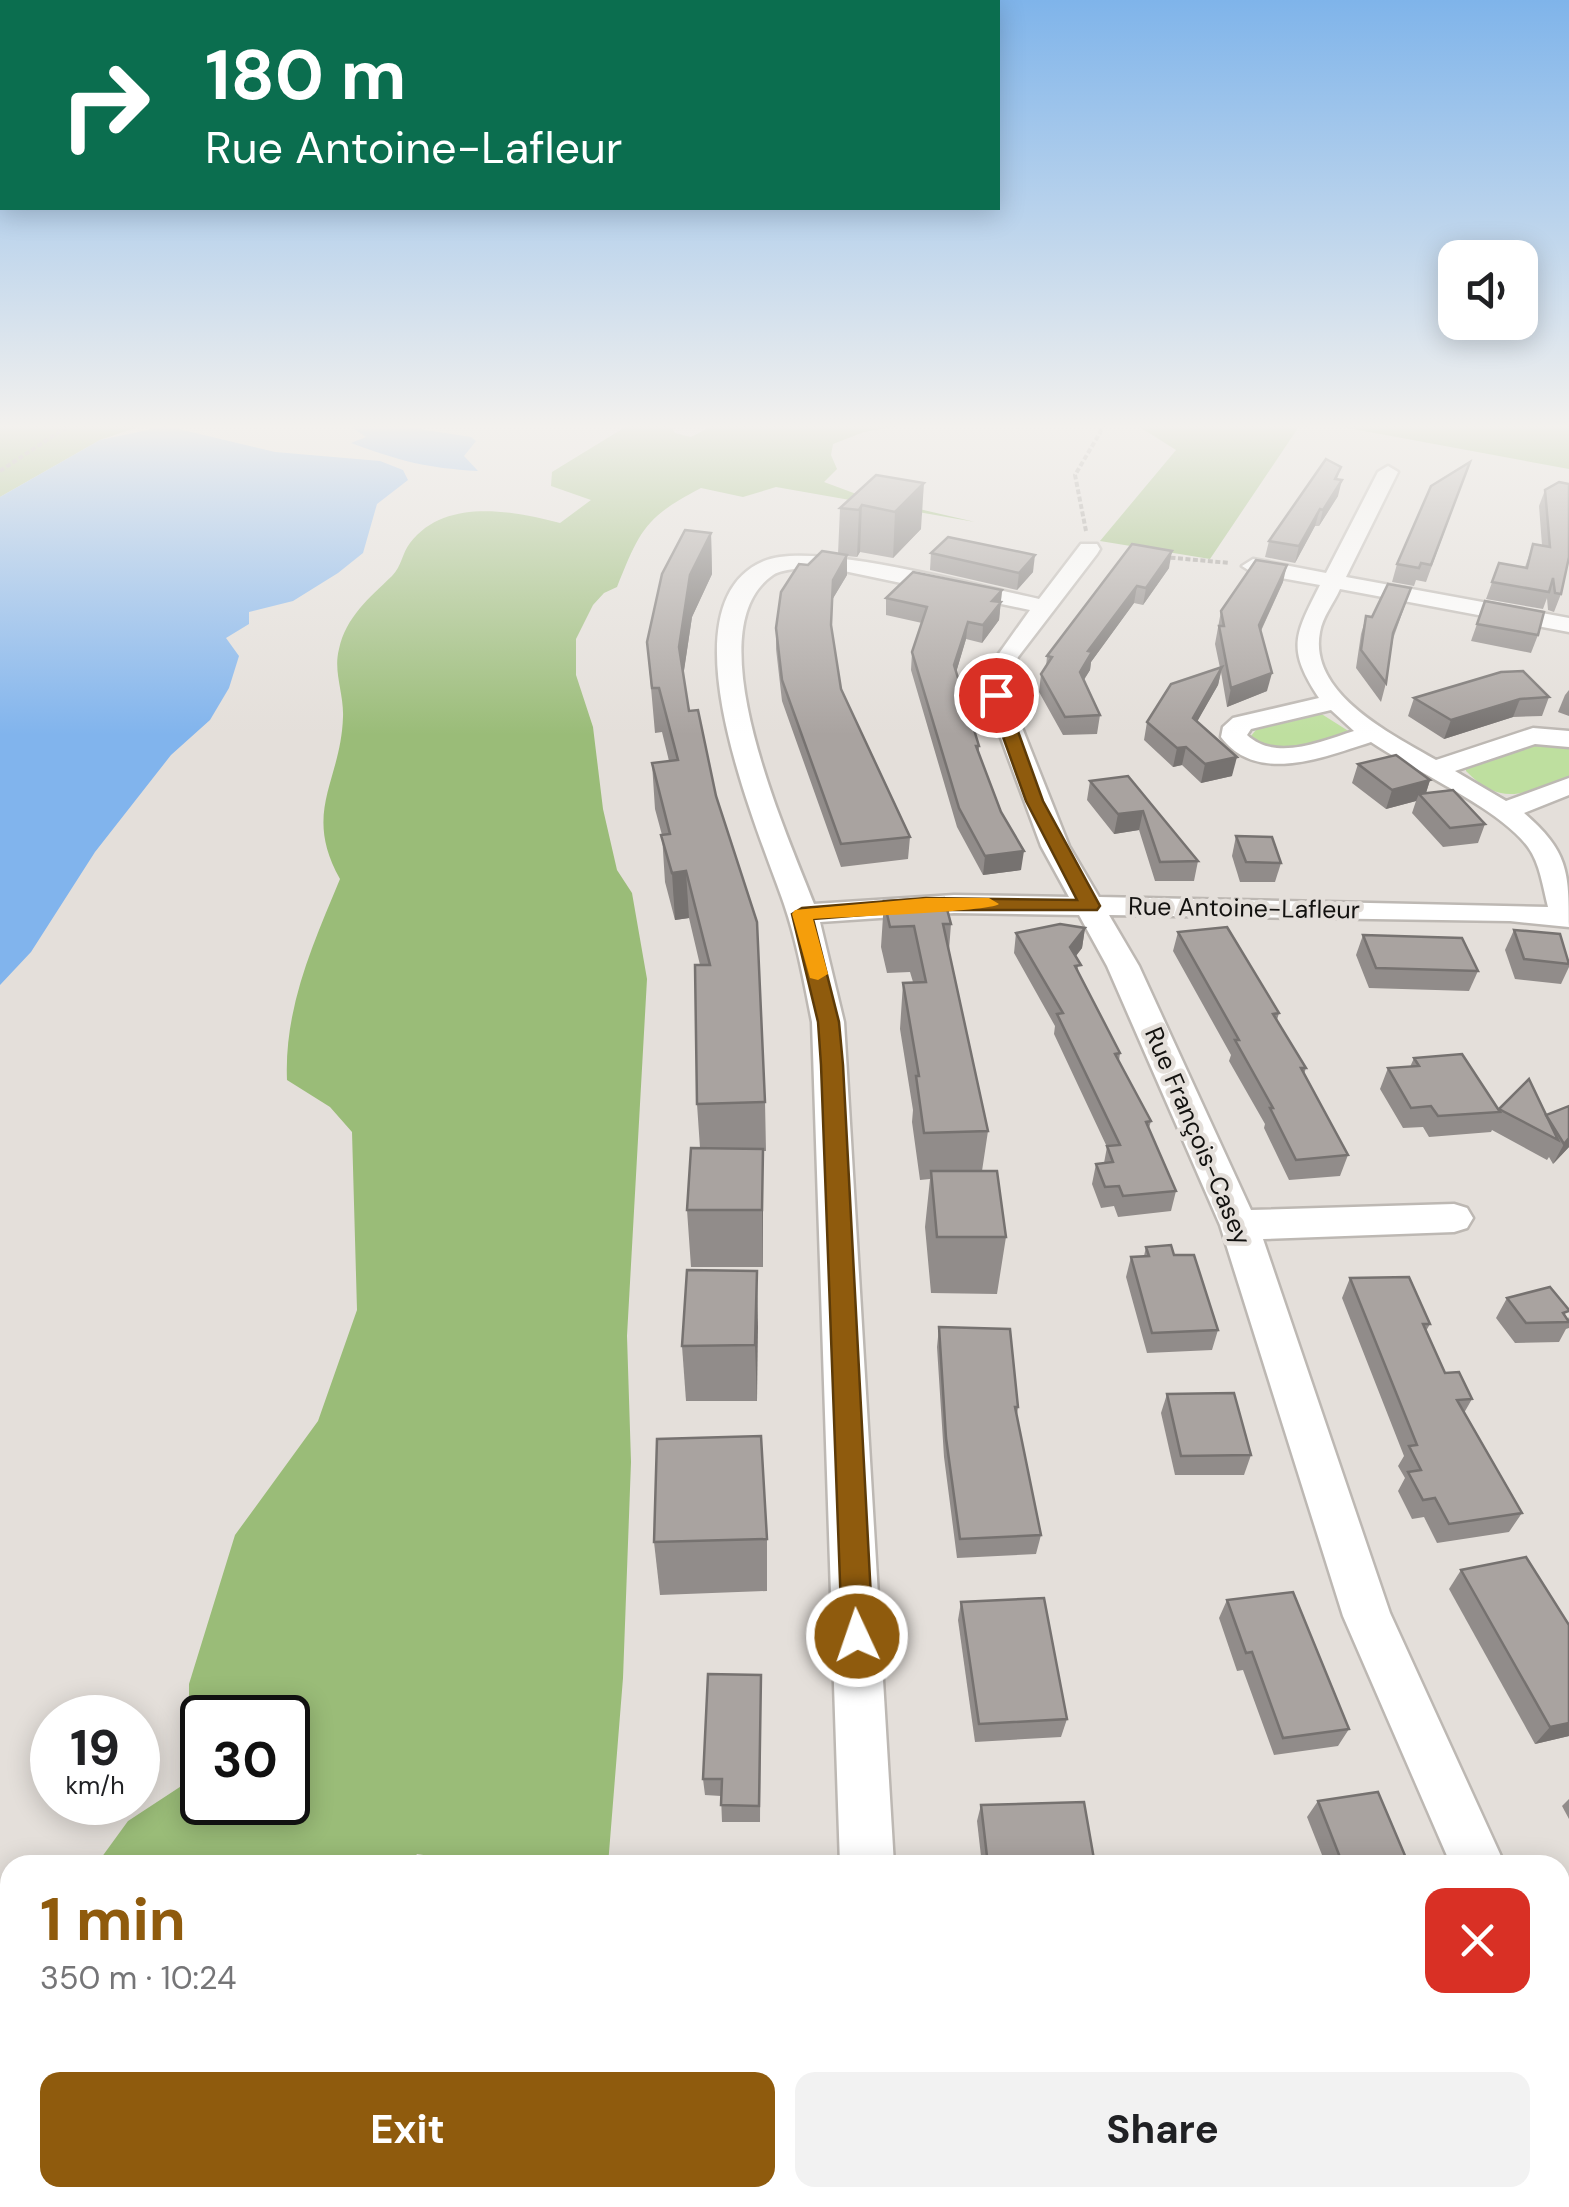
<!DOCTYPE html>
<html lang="en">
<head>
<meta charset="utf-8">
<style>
  body { margin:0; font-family:"DM Sans",sans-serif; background:#f2f2f2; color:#202124; height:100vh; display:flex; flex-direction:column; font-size:38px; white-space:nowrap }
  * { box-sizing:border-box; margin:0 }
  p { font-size:32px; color:#757577 }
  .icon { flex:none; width:55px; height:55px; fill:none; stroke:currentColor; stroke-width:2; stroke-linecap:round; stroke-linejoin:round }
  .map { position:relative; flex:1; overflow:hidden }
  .panel { position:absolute; left:0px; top:1855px; width:1570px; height:352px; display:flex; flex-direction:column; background:#fff; border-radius:30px 30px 0 0; box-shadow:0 5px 25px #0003 }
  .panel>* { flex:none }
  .hud { position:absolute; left:0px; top:0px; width:1000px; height:210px; box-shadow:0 5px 25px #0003; background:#0b6e4f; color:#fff; overflow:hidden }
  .buttons { position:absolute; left:1438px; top:240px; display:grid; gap:20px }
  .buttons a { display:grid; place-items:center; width:100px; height:100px; border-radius:20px; background:#fff; box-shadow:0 5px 25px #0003; font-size:50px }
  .speed { position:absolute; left:30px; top:1695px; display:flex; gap:20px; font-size:50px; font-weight:700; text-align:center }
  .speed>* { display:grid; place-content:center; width:130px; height:130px; border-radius:50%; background:#fff; box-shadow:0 5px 25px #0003; line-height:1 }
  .speed small { font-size:25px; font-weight:400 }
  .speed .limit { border:5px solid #111; border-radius:15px; background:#fff; color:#111 }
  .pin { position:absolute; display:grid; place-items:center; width:85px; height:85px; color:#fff; margin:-42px; border:5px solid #fff; border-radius:50%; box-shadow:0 2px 10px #0007 }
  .me { position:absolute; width:110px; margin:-55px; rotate:357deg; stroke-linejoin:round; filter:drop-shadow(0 0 8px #0008) }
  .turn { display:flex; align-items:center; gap:35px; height:210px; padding:0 40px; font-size:45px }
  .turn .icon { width:130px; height:130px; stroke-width:2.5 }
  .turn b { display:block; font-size:70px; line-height:85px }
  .round { display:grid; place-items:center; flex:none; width:105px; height:105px; border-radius:20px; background:#f2f2f2 }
  .headline { display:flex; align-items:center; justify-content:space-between; height:170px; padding:0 40px }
  h1 { font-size:60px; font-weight:700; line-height:75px; color:#8f5b0d }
  .cta { display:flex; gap:20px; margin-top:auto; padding:20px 40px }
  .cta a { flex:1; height:115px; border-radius:20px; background:#8f5b0d; color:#fff; font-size:40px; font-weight:700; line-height:115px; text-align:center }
  .cta a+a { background:#f2f2f2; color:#202124 }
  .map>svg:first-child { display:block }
  .green { fill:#bedf9f }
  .forest { fill:#9abc78; fill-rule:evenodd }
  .water { fill:#81b4ed }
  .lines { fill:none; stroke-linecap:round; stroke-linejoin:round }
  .minor-casing { stroke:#bdb8b3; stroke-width:5 }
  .path { stroke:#a09c98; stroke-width:4; stroke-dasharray:5 2.5; stroke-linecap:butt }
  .minor { fill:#fff; fill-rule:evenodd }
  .wall { fill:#918c8a }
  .shaded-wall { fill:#767270 }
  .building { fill:#a9a3a0; stroke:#767270; stroke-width:2.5 }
  .route { fill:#8f5b0d; stroke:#5d3b08; stroke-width:2.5 }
  .slow { fill:#f59e0b }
  .labels { text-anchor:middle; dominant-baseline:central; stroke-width:9; stroke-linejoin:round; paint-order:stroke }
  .street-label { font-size:25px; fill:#131210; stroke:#e4dfda }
</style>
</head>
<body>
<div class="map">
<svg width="1569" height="2207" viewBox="0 0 1569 2207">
  <rect width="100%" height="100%" fill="#e4dfda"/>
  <g class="green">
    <path d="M1320 713 1350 732C1324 741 1271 761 1251 736L1260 725Z"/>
    <path d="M1539 744 1569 747V776C1528 792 1502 809 1466 771V766Z"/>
  </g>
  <g class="forest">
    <path d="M0 426H141L100 440 0 497Z"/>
    <path d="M627 426H671L675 433 691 437 712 426H898L864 432 833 444 831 455 837 469 824 482 859 495 975 522 776 487 743 497 701 488C645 517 640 530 617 587L604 593 593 605 576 639V675L593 727 603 809 617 870 632 893 647 979 627 1336 631 1462 623 1678 608 1865H489L417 1854 409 1865H96L128 1821 189 1781V1684L235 1535 318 1421 357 1310 352 1132 330 1107 287 1080C284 1008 313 944 340 879 302 811 341 782 343 717 344 693 333 672 339 649 346 617 369 598 392 576 402 566 402 553 410 543 445 497 514 511 560 523L591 500 551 486 552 472ZM202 1718H288V1802H202Z"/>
    <path d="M1138 426H1310L1298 428 1210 559 1100 541 1176 450Z"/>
    <path d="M1337 426H1569V469Z"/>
    <path d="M10 1980V2198H349L348 2207H0V1993Z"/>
  </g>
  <g class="water">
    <path d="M166 426 275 452 380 461 403 470 408 480 377 504 363 553 338 573 293 601 249 612V624L226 638 239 656 229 688 210 720 171 755 95 852 31 952 0 985V497L100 440Z"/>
    <path d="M350 426H400L471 437 476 441 464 456 478 471C426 468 400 461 351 443L366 437Z"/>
  </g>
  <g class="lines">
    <defs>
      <g id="minor">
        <path d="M1388 466 1398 472 1346 577 1569 618V632L1340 589C1334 603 1322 617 1320 632 1308 694 1393 735 1436 760L1533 728 1569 731V747L1535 744 1455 771 1506 801 1569 778V795L1524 813C1568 851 1569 871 1569 927L1510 921 1109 915 1139 966 1251 1210 1454 1204 1467 1208 1473 1218 1467 1228 1454 1232 1263 1239 1390 1613 1505 1865H1451L1343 1616 1220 1225 1107 966 1079 915 954 913 820 922 844 1022 894 1865H840L812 1022C804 982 797 942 784 904 759 831 659 605 764 561 813 540 981 587 1039 599L1081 544H1097L1100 549 1097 554 1018 657 1012 669 1009 695 1069 846 1099 897 1548 907C1543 888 1540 863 1528 847 1498 807 1415 772 1371 742 1324 757 1257 785 1221 737L1223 727 1233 718 1319 698C1286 648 1295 635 1320 585L1253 573 1242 566 1253 559 1326 573 1378 472ZM825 567 1030 610 988 669 985 695 1041 846 1069 897 954 895 814 904C787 833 693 629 773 575 785 567 810 569 825 567ZM1331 710 1354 731C1322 741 1276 762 1247 735L1251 729Z"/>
        <path d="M1560 2019 1569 2023V2097L1560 2094Z"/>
        <path d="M850 2198H912L913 2207H851Z"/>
      </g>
    </defs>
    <use href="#minor" class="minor-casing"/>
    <g class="path">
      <path d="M0 471 68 426"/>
      <path d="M1086 531 1075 475 1104 426"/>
      <path d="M1163 557 1230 563"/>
    </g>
    <use href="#minor" class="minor"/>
  </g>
  <g class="wall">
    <path d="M1470 462 1426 582 1416 580 1414 586 1392 582 1397 564Z"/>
    <path d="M1341 467 1337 479 1338 496 1319 526H1315L1295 563 1265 557 1269 541Z"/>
    <path d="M876 475 921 529 893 558 860 552 857 557 847 556V575L832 600 831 627 841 689 910 837 908 859 841 867 782 701 776 649V628L808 565 838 554 840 508Z"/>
    <path d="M1545 490 1561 594 1554 612 1548 610 1547 598 1543 609 1486 599 1499 563 1525 567 1533 544 1542 545 1539 506Z"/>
    <path d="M711 533 712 574 692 617 683 676 765 1102 766 1151H763V1267H691L687 1210 700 1148 697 1104 700 965 689 918 675 920 665 882 662 835 655 809 652 763 669 761 662 732 655 733 647 642Z"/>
    <path d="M1132 544 1169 568 1143 605 1134 603 1091 662 1090 670 1084 680 1100 715 1097 734 1063 735 1039 692 1041 674 1046 667 1047 656Z"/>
    <path d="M931 553 1033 572 1017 590 930 570Z"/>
    <path d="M1283 582 1261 631 1267 691 1227 707 1221 672 1218 685 1197 721 1232 776 1201 783 1182 765 1173 767 1144 740 1147 722 1220 668 1215 644 1221 611Z"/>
    <path d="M1411 588 1393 639 1386 683 1381 702 1356 668 1361 634 1366 617H1372Z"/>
    <path d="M1002 590 999 620 982 643 966 639 956 672 979 746V753L1021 870 983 875 957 827 911 670 912 652 922 623 886 615V598Z"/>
    <path d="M1485 601 1538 635 1531 653 1471 641Z"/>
    <path d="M1569 690V716L1558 712 1565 695Z"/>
    <path d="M1549 697 1542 716 1513 717 1444 739 1408 716 1414 698Z"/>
    <path d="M1358 764 1430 780 1426 793 1485 824 1478 843 1443 847 1412 813 1416 801 1386 809 1352 783Z"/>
    <path d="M1128 776 1198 861 1194 881H1155L1139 830 1114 834 1087 800 1090 781Z"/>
    <path d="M1236 836 1281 863 1275 882H1240L1232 856Z"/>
    <path d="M884 901 951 924 949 950 988 1131 982 1171 1006 1237 997 1294 931 1293 925 1227 930 1179 920 1180 912 1122 913 1110 900 1029 903 983 913 982 910 972 887 973 881 947Z"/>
    <path d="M1085 928 1082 948 1076 956 1079 975 1120 1053 1119 1061 1151 1121 1149 1128 1176 1191 1171 1211 1118 1217 1114 1206 1101 1208 1092 1184 1096 1164 1104 1163 1107 1147 1054 1034 1055 1026 1014 953 1016 933Z"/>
    <path d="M1514 930 1569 960V967L1561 984 1515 979 1505 950Z"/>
    <path d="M1178 932 1279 1013 1277 1020 1306 1068 1304 1074 1348 1155 1340 1176 1289 1180 1264 1128 1265 1124 1229 1061 1231 1055 1173 951Z"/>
    <path d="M1363 935 1478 971 1469 991 1369 988 1356 955Z"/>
    <path d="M1414 1058 1499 1110V1109L1546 1116 1569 1106V1147L1553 1164 1549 1157 1547 1160 1492 1130 1491 1132 1429 1137 1423 1127 1403 1128 1380 1089 1388 1068 1410 1067Z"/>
    <path d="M1146 1247 1174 1255 1218 1330 1212 1350 1147 1353 1126 1277 1131 1257 1144 1256Z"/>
    <path d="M757 1271V1401H686L682 1346Z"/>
    <path d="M1350 1278 1430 1324 1426 1331 1445 1373 1472 1399 1464 1413 1522 1513 1509 1532 1437 1543 1424 1517 1412 1519 1398 1491 1405 1478 1398 1466 1404 1456 1342 1298Z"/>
    <path d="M1507 1298 1568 1319 1569 1317V1328L1566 1329 1559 1342 1515 1343 1496 1318Z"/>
    <path d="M939 1327 1018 1407 1017 1415 1041 1535 1036 1554 957 1558 944 1457 937 1347Z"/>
    <path d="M1167 1394 1251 1455 1244 1475H1175L1161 1413Z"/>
    <path d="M767 1539V1591L660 1595 654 1542Z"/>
    <path d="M1461 1570 1569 1625V1736L1535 1744 1449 1589Z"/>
    <path d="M1227 1600 1349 1729 1338 1746 1274 1755 1243 1670 1237 1671 1219 1618Z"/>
    <path d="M961 1602 1067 1719 1061 1737 975 1742 958 1620Z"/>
    <path d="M761 1675 760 1822H722L721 1796 705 1795 703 1779Z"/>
    <path d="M1569 1799V1819L1562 1806Z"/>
    <path d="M1318 1801 1409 1865H1326L1307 1817Z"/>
    <path d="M981 1805 1095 1865H982L977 1821Z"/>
    <path d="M1016 2198H1172L1174 2207H1017Z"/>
  </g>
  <g class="shaded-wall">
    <path d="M1342 480 1338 496 1319 526 1323 510Z"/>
    <path d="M924 483 921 529 893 558 895 512Z"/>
    <path d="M862 505 860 552 857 557 859 510Z"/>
    <path d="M1320 509 1315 526 1295 563 1299 546Z"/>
    <path d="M711 533 712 574 692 617 681 691 679 647 690 575Z"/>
    <path d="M1172 551 1169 568 1143 605 1146 588Z"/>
    <path d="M847 555V575L832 600 833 580Z"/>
    <path d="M1035 555 1033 572 1017 590 1019 573Z"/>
    <path d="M1287 565 1283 582 1255 643 1259 625Z"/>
    <path d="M1137 586 1134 603 1091 662 1090 670 1077 690 1080 672 1088 651Z"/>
    <path d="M1002 590 999 620 982 643 983 625 992 601Z"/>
    <path d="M968 622 966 639 953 683 954 665Z"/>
    <path d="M1222 667 1218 685 1189 736 1193 718Z"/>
    <path d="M1272 673 1267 691 1227 707 1231 688Z"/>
    <path d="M1520 699 1513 717 1444 739 1451 720Z"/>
    <path d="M1186 747 1182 765 1173 767 1177 748Z"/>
    <path d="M1237 757 1232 776 1201 783 1205 764Z"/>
    <path d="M1430 780 1424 799 1419 794 1416 801 1386 809 1392 790Z"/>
    <path d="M1143 811 1139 830 1114 834 1118 814Z"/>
    <path d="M1024 851 1021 870 983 875 985 856Z"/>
    <path d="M686 871 689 918 675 920 672 873Z"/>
    <path d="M1085 928 1082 948 1067 967 1070 947Z"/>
    <path d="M1569 1138V1147L1553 1164 1564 1144Z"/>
    <path d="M763 1149V1267L762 1210Z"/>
    <path d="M757 1271 758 1327 757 1401 755 1345Z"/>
    <path d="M1569 1723V1736L1535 1744 1550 1727Z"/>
  </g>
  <g class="building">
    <path d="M1326 459 1341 467 1335 479 1342 480 1323 510 1320 509 1299 546 1269 541Z"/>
    <path d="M1470 462 1431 565 1421 563 1419 568 1397 564 1431 486Z"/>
    <path d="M876 475 924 483 895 512 862 505 859 510 840 508Z"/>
    <path d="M1559 482 1569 484V557L1561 594 1555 593 1553 578 1549 592 1492 582 1499 563 1527 568 1533 544 1550 547 1545 490Z"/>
    <path d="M685 530 711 533 690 575 679 647 689 711 698 710 716 796 757 922 765 1102 697 1104 695 965H710L686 871 672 873 661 835 670 834 652 763 678 760 659 688H652L647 642 662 574Z"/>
    <path d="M948 537 1035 555 1019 573 931 553Z"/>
    <path d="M1132 544 1172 551 1146 588 1137 586 1088 651 1092 652 1080 672 1100 715 1065 717 1041 674 1052 657 1047 656Z"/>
    <path d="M822 551 847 555 833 580 831 625 841 689 910 837 841 844 782 680 776 628 781 592 799 564 808 565Z"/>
    <path d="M1256 560 1287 565 1259 625 1272 673 1231 688 1219 626H1224L1221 611Z"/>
    <path d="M913 572 1002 590 992 601 1001 602 983 625 968 622 954 665 979 746H976L1001 812 1024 851 985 856 959 808 912 652 927 607 886 598Z"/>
    <path d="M1388 584 1411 588 1393 633 1386 683 1361 650 1366 616 1372 617Z"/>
    <path d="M1485 601 1544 612 1538 635 1477 624Z"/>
    <path d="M1222 667 1193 718 1237 757 1205 764 1186 747 1177 748 1147 722 1171 684Z"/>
    <path d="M1523 671 1549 697 1520 699 1451 720 1414 698 1501 672Z"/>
    <path d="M1396 755 1430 780 1392 790 1358 764Z"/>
    <path d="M1128 776 1198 861 1160 862 1143 811 1118 814 1090 781Z"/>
    <path d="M1453 790 1485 824 1450 828 1419 794Z"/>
    <path d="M1236 836 1272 837 1281 863 1246 862Z"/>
    <path d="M944 898 951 924H943L988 1131 924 1133 916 1076H919L903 983 926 982 914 926 890 927 884 901Z"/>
    <path d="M1060 924 1085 928 1070 947 1081 965 1075 966 1120 1053 1115 1054 1151 1121 1146 1122 1176 1191 1123 1196 1119 1186 1105 1187 1096 1164 1113 1162 1107 1146 1120 1145 1057 1014 1063 1013 1016 933Z"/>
    <path d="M1227 927 1279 1013 1273 1014 1306 1068H1301L1348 1155 1296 1160 1270 1108H1273L1235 1040H1239L1178 932Z"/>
    <path d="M1514 930 1560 934 1569 964 1524 959Z"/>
    <path d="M1363 935 1462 938 1478 971 1376 968Z"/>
    <path d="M1462 1054 1500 1112 1438 1116 1431 1106 1411 1108 1388 1068 1419 1066 1414 1058Z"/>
    <path d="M1529 1079 1558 1140 1499 1109Z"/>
    <path d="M1569 1106V1138L1564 1144 1546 1115Z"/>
    <path d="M691 1148 763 1149 762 1210H687Z"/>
    <path d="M931 1171H997L1006 1237H937Z"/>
    <path d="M1171 1245 1174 1255H1194L1218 1330 1152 1333 1131 1257 1149 1256 1146 1247Z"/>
    <path d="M687 1270 757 1271 755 1345 682 1346Z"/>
    <path d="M1409 1277 1430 1324H1423L1445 1373 1459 1372 1472 1399 1457 1400 1522 1513 1449 1524 1435 1498 1423 1500 1408 1472 1421 1470 1409 1446 1417 1445 1350 1278Z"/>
    <path d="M1550 1287 1569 1310V1311L1563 1313 1569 1322 1526 1323 1507 1298Z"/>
    <path d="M939 1327 1010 1329 1018 1407H1015L1041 1535 960 1539 946 1438Z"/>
    <path d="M1234 1393 1251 1455 1181 1456 1167 1394Z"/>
    <path d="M761 1436 767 1539 654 1542 657 1439Z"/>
    <path d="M1526 1557 1569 1625V1723L1550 1727 1461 1570Z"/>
    <path d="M1293 1592 1349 1729 1283 1738 1252 1652 1246 1653 1227 1600Z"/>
    <path d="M1044 1598 1067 1719 979 1724 961 1602Z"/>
    <path d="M708 1674 761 1675 759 1806 721 1805 722 1779H703Z"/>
    <path d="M1378 1792 1409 1865H1343L1318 1801Z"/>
    <path d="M1084 1802 1095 1865H988L981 1805Z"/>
    <path d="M778 1863V1865H726Z"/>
    <path d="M638 2198H780L781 2207H622L639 2203Z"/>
    <path d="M1023 2198H1172L1174 2207H1025Z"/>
  </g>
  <linearGradient id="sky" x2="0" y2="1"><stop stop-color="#7fb4ea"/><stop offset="0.58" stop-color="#f3f1ee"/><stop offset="1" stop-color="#f3f1ee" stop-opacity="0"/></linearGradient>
  <rect width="1569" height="735" fill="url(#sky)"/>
  <path class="route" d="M996 690 1005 695 1043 801 1100 906 1097 910H926L813 919 839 1022 843 1065 873 1636 868 1647 857 1651 846 1647 842 1636 821 1065 818 1022 792 914 802 908 926 898 1077 900 1026 801 988 695Z"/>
  <path class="slow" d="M926 898H989L999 904C990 912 839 917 813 919L828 974 818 980 810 978 792 914 795 910Z"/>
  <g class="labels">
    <g class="street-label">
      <text transform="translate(1244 908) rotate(1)">Rue Antoine-Lafleur</text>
      <text transform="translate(1198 1136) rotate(67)">Rue François-Casey</text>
    </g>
  </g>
</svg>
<div class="buttons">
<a><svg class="icon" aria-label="sound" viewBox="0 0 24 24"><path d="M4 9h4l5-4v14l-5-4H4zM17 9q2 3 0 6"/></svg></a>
</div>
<div class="speed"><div>19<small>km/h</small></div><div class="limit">30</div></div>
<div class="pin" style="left:996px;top:695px;background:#d93025"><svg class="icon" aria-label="arrive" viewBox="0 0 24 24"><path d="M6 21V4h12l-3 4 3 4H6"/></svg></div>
<svg class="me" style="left:857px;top:1636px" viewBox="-20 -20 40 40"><circle r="17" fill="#8f5b0d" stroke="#fff" stroke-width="3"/><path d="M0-11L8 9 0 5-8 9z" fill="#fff"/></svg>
<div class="hud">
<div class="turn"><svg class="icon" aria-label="right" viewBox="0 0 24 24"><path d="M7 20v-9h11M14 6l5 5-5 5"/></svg><div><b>180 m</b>Rue Antoine-Lafleur</div></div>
</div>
<section class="panel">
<div class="headline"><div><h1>1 min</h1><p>350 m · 10:24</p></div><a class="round" style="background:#d93025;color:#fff"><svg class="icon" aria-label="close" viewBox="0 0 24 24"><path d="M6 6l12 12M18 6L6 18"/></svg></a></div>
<div class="cta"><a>Exit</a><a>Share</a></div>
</section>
</div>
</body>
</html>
